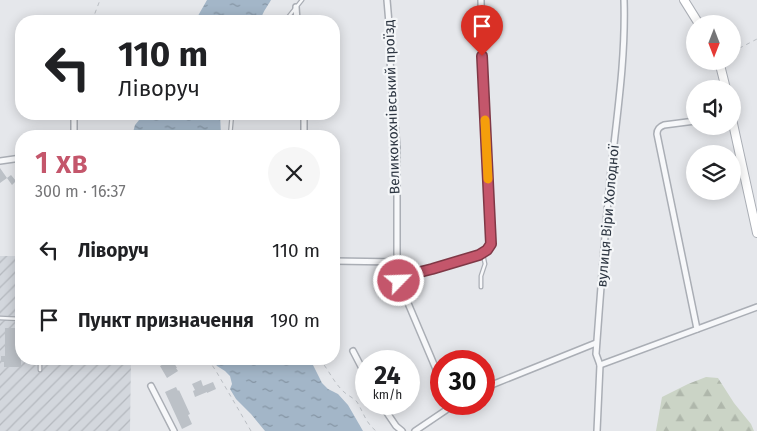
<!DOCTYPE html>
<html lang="uk">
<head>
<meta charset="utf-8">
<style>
  body { margin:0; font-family:"Fira Sans",sans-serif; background:#f6f6f6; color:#202124; height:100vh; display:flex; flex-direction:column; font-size:19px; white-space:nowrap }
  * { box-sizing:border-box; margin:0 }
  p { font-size:16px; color:#757577 }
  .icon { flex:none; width:28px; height:28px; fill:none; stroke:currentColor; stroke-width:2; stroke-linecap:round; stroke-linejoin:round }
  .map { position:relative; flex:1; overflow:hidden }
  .drawer { position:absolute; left:15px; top:130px; width:325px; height:235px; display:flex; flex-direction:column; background:#fff; border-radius:20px; box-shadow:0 2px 12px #0003 }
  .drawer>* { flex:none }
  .banner { position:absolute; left:15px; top:15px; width:325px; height:105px; border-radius:20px; box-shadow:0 2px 12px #0003; background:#fff; color:#202124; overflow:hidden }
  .needle { width:32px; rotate:180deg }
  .buttons { position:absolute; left:686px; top:15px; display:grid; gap:10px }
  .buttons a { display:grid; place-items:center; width:55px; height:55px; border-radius:50%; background:#fff; box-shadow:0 2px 12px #0003; font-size:25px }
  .speed { position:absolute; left:355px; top:350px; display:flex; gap:10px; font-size:25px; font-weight:700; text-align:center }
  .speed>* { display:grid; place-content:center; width:65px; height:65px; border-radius:50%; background:#fff; box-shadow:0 2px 12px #0003; line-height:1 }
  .speed small { font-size:12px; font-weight:400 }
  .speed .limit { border:8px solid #d22; background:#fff; color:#111 }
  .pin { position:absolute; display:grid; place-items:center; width:42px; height:42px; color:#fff; margin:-51px -21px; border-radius:50% 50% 50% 0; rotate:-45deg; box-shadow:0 0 5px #0007 }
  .pin .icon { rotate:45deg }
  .me { position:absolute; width:55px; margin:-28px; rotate:66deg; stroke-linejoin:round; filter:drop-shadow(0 0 4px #0008) }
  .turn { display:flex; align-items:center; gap:18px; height:105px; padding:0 20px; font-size:22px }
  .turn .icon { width:65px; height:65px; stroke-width:2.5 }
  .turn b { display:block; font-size:35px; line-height:42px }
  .round { display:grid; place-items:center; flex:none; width:52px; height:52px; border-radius:26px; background:#f6f6f6 }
  .headline { display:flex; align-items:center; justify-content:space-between; height:85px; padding:0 20px }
  h1 { font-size:30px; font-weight:600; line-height:38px; color:#c4566b }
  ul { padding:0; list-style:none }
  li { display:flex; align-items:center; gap:15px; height:70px; padding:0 20px }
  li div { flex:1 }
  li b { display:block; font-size:19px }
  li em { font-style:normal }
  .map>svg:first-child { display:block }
  .industrial { fill:url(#industrial-furrows) }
  .forest { fill:url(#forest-firs) }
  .water { fill:url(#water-ripples) }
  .building { fill:#bcc1c7 }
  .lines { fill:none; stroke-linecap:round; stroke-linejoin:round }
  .lane-casing { stroke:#aaaeb5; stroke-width:5 }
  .street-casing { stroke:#aaaeb5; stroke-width:8 }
  .secondary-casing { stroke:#aaaeb5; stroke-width:10 }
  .path { stroke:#babec3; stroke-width:1; stroke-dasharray:4 4; stroke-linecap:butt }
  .lane { stroke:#f7f8fa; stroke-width:2.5 }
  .street { stroke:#f7f8fa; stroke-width:5 }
  .secondary { stroke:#fff; stroke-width:8 }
  .route-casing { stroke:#7f3846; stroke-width:12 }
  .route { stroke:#c4566b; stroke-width:9 }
  .slow { stroke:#f59e0b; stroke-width:9 }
  .labels { text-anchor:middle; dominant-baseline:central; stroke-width:4.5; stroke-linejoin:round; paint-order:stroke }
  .street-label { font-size:14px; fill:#2d3642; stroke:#f4f6f8 }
</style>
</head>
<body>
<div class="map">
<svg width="757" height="431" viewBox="0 0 757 431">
  <defs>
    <pattern id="industrial-furrows" width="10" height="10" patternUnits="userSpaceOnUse" patternTransform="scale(1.25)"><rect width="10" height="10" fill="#d3d7dd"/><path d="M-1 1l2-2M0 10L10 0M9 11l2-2" fill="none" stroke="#b5b9bf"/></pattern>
    <pattern id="forest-firs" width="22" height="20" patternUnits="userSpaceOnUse" patternTransform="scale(1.25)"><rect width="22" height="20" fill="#cbd4c6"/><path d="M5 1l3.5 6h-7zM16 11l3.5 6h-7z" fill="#afb7ab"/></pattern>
    <pattern id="water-ripples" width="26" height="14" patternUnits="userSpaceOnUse" patternTransform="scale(1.25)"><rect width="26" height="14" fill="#a3b6c8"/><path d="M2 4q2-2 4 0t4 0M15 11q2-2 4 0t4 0" fill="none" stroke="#8595a4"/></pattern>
  </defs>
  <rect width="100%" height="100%" fill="#e5e7eb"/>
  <path class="industrial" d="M0 256H21V359H131L130 431H0Z"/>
  <path class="forest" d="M706 377 718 378 734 403 751 424 754 431H656L662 397 688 384Z"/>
  <g class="water">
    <path d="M207 0H271C267 7 261 14 261 21H195Z"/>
    <path d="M144 114H220L221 136H132L135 125Z"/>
    <path d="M212 359H310L322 383 328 389 338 394 348 405 363 431H265L251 414 236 399 230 389 232 384 230 376 225 371 217 366Z"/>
  </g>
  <g class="building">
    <path d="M0 168 7 178 11 175 16 181 12 185 7 178 0 183Z"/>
    <path d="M5 328H21V367H4V362H1V356H5Z"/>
    <path d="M172 359 177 368H176L178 371 167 378 160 366Z"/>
    <path d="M201 380 203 386 213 382 216 389 207 393V392L195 397 193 391 195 390 192 384Z"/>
    <path d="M176 387 178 391 179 390 190 414 188 415 192 424 182 429 165 392Z"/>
  </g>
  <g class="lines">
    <defs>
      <g id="lane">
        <path d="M285 21 302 0"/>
        <path d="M230 136 232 114"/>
        <path d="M481 287V276L485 264 483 254"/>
        <path d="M0 318 21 319"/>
        <path d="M40 370V359"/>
      </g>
      <g id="street">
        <path d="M387 0 390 35V61L397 148V262L398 275 402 289 441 381"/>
        <path d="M296 7 297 21"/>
        <path d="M304 114V136"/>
        <path d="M74 116V136"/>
        <path d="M695 121 664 125C659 127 657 129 657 134L697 329"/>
        <path d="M0 161 21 158"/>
        <path d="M334 261 397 262"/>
        <path d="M398 275 416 273 432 269 479 255 487 250 491 244 482 56 481 0"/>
        <path d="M353 351 366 376"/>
        <path d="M600 365 757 307"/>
        <path d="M151 386 174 431"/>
        <path d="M484 388 596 343"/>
        <path d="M381 404 396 426 402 431"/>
        <path d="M415 431 455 404"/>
        <path d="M597 431 600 365 596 354C600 299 604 244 609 190 615 127 626 64 624 0"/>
      </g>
      <g id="secondary">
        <path d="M684 0 699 24"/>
        <path d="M719 61 726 89"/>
        <path d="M732 119 757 233"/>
      </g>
    </defs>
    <use href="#lane" class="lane-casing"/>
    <use href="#street" class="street-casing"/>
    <use href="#secondary" class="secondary-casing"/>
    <g class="path">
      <path d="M92 21 100 0"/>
      <path d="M732 52 757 39"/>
      <path d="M208 359 216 371 251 431"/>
      <path d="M319 359C328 368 332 380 342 390 346 395 353 397 357 402 364 413 365 422 376 431"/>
    </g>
    <use href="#lane" class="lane"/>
    <use href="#street" class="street"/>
    <use href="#secondary" class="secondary"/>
  </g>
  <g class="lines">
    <defs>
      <path id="route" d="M399 281 398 275 416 273 432 269 479 255 487 250 491 244 482 56"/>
    </defs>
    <use href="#route" class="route-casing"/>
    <use href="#route" class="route"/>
    <path class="slow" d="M485 120 488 179"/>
  </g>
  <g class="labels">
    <g class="street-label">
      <text transform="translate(392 107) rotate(-92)">Великокохнівський проїзд</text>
      <text transform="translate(608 216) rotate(-85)">вулиця Віри Холодної</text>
    </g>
  </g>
</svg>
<div class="buttons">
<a><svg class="needle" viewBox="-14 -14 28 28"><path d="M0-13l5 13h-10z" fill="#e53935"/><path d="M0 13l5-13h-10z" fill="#757577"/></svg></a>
<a><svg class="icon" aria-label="sound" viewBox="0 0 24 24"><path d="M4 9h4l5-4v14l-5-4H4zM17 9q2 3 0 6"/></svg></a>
<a><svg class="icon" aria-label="layers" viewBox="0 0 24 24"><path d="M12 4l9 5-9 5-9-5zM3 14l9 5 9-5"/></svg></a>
</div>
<div class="speed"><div>24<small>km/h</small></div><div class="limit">30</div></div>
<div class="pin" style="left:482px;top:56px;background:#d93025"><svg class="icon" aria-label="arrive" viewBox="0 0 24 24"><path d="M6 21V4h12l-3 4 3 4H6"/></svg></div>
<svg class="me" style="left:399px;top:281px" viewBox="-20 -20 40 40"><circle r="17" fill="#c4566b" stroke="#fff" stroke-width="3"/><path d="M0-11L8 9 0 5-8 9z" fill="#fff"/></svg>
<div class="banner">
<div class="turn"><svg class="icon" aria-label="left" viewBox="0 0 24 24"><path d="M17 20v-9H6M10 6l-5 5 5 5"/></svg><div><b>110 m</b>Ліворуч</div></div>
</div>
<section class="drawer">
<div class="headline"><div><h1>1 хв</h1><p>300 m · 16:37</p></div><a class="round"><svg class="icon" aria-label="close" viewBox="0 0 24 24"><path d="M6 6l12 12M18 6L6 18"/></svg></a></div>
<ul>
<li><svg class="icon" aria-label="left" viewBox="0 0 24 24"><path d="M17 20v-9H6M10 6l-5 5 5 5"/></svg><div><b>Ліворуч</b></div><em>110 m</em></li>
<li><svg class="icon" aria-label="arrive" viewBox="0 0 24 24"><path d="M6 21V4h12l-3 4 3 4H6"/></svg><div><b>Пункт призначення</b></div><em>190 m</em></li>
</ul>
</section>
</div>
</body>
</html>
